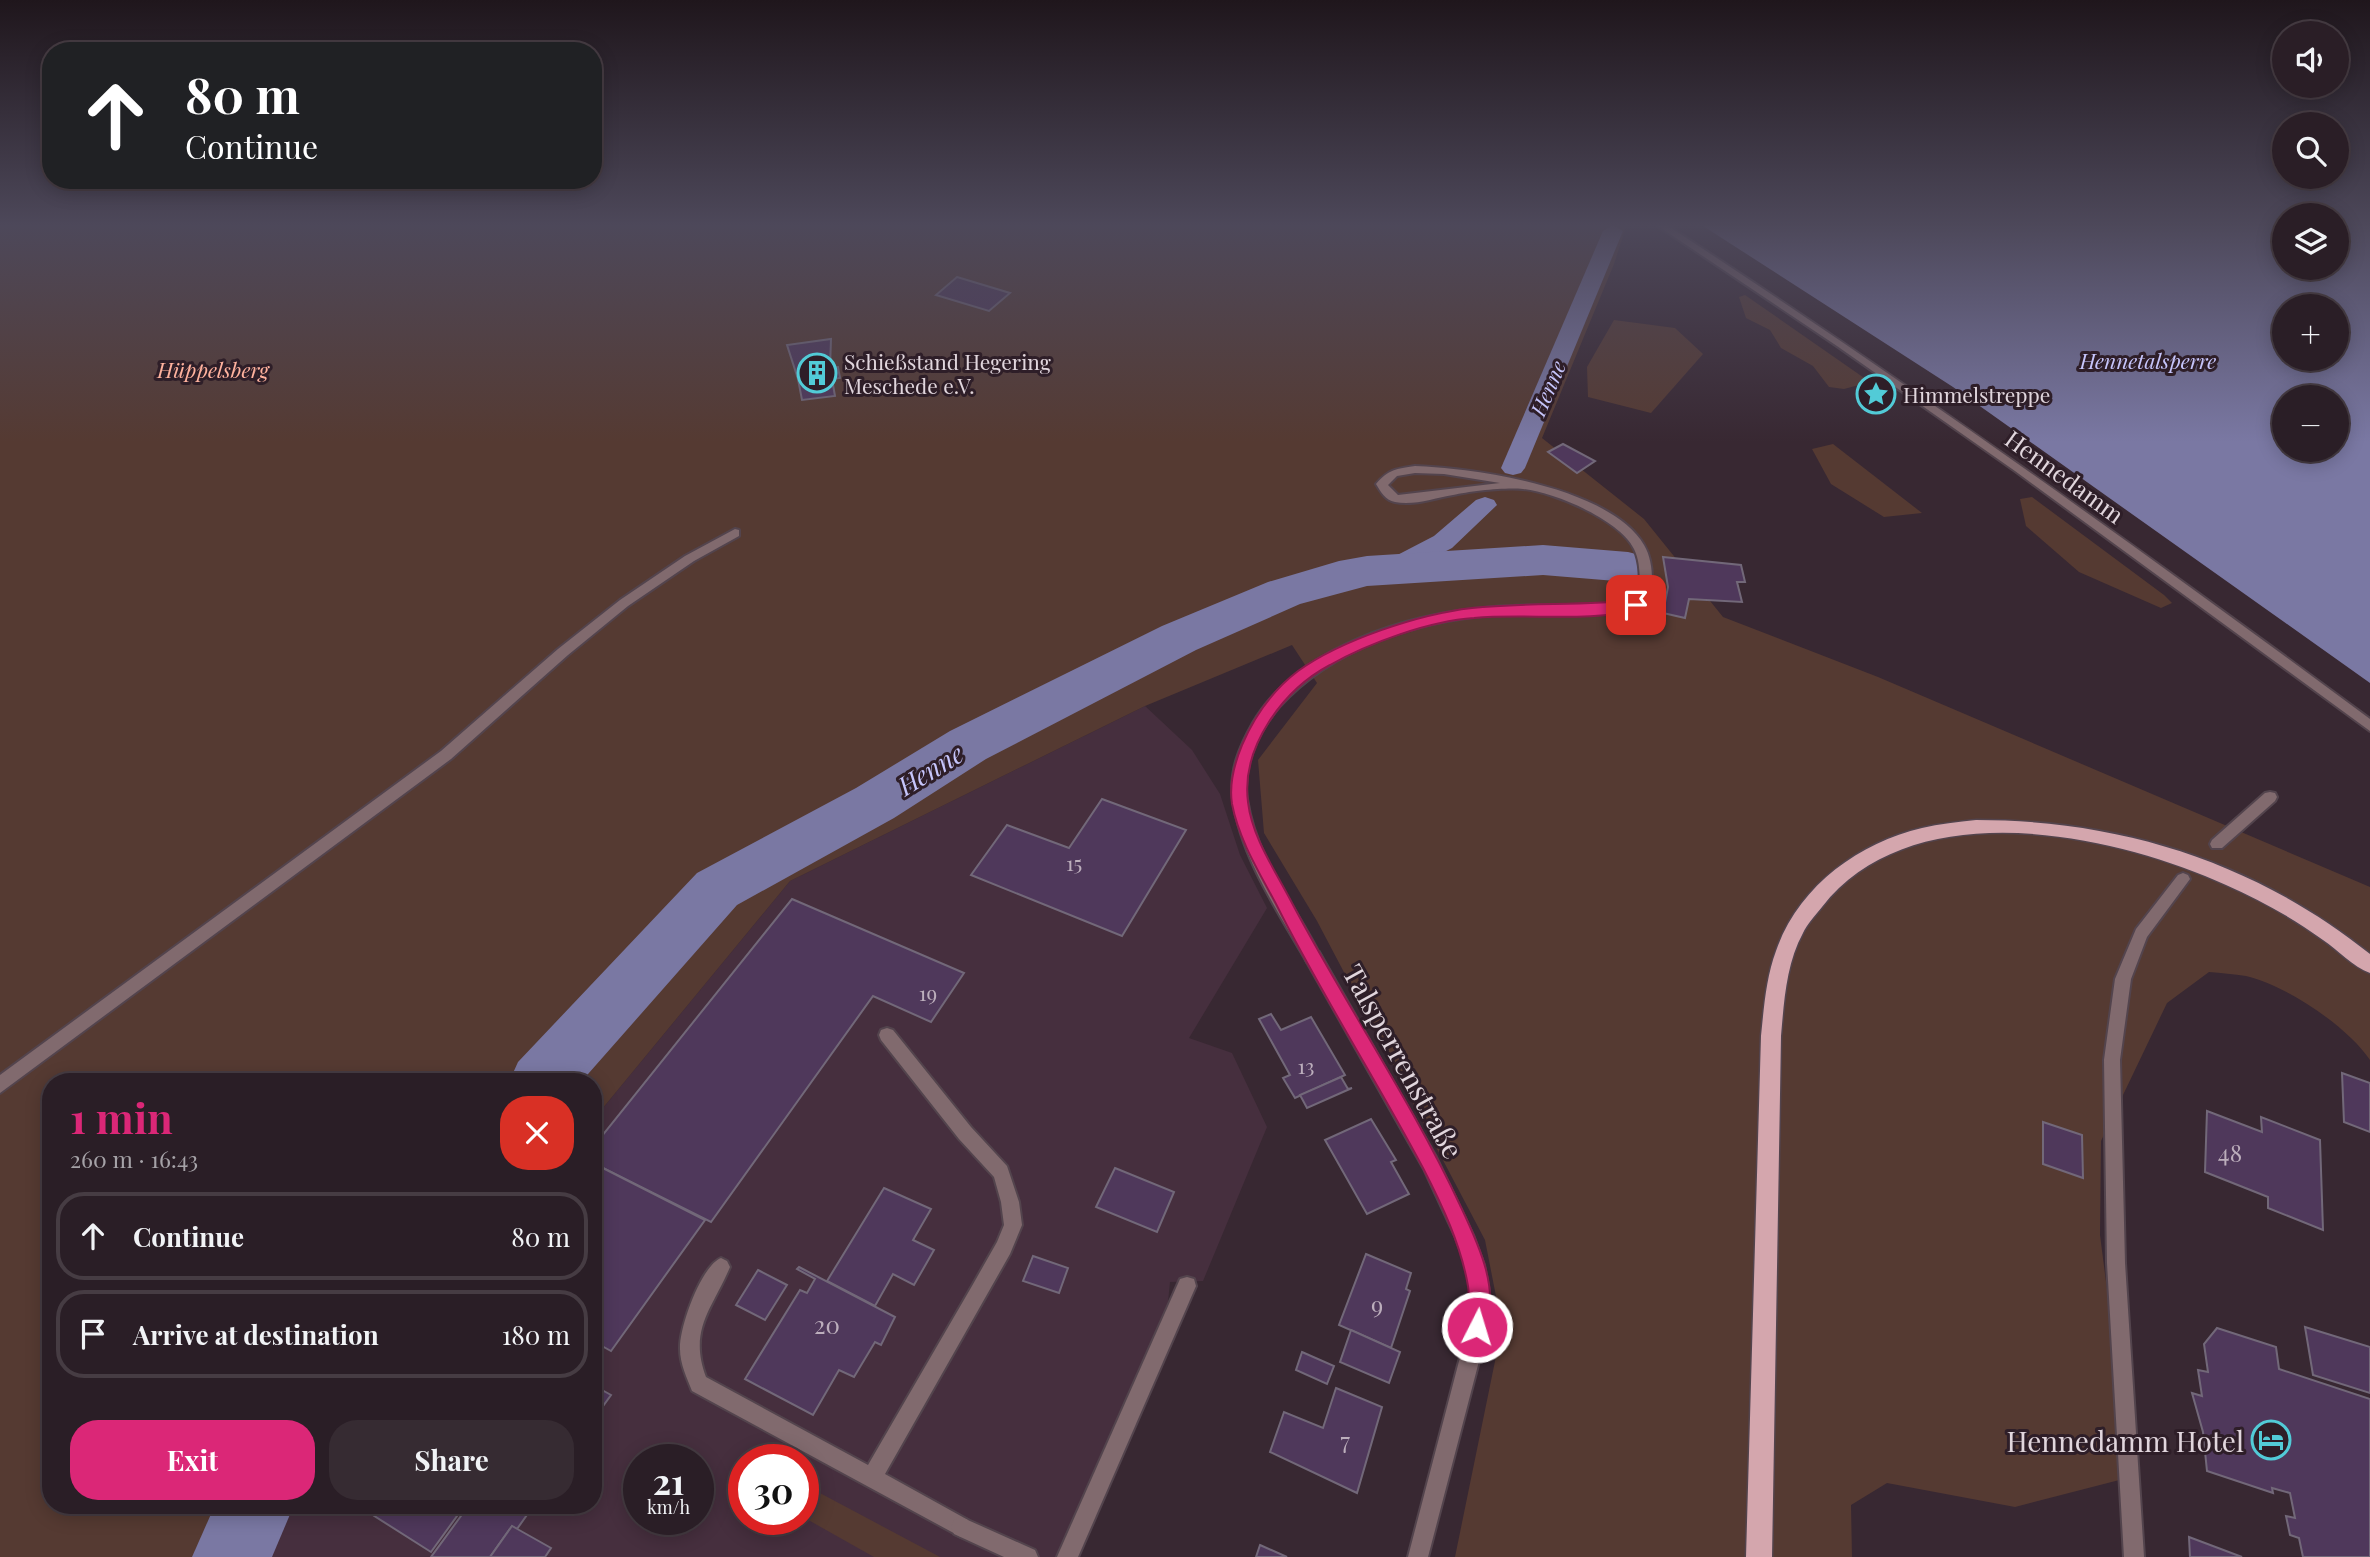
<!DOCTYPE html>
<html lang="en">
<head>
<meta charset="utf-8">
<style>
  body { margin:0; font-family:"Playfair Display",serif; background:#362b32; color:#f1f3f6; height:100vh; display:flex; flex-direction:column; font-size:26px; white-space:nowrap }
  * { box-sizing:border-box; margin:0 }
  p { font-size:23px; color:#a5a2a7 }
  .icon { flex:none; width:38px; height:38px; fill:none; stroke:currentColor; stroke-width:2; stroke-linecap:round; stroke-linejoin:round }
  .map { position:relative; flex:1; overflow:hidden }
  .panel { position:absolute; left:42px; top:1073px; width:560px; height:441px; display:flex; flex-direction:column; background:#2a1e26; border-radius:28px; box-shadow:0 4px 18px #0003,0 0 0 2px #463c43 }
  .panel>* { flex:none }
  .hud { position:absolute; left:42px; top:42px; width:560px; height:147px; border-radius:28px; box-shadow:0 4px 18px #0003,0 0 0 2px #463c43; background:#202124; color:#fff; overflow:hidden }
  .controls { position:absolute; left:2272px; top:21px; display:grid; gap:14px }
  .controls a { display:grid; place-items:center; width:77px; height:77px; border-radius:50%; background:#2a1e26; box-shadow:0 4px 18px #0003,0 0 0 2px #463c43; font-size:35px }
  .speed { position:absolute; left:623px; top:1444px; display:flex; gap:14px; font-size:35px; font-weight:700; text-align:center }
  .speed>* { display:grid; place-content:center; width:91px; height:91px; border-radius:50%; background:#2a1e26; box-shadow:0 4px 18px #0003,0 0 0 2px #463c43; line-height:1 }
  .speed small { font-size:18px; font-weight:400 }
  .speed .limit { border:10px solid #d22; background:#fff; color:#111 }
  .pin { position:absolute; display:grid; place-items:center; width:60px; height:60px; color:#fff; margin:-30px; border-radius:14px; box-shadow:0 4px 10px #0006 }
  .me { position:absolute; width:77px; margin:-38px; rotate:5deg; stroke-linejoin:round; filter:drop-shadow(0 0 5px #0008) }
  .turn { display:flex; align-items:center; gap:24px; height:147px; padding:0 28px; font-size:32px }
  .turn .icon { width:91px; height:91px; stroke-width:2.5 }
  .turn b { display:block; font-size:49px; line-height:60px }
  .round { display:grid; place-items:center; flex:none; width:74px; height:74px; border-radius:28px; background:#362b32 }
  .overview { display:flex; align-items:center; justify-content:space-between; height:119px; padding:0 28px }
  h1 { font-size:42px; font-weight:700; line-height:52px; color:#db2777 }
  .primary-button { display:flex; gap:14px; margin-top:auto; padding:14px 28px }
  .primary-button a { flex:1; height:80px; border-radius:28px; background:#db2777; color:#fff; font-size:28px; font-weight:700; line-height:80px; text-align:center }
  .primary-button a+a { background:#362b32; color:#f1f3f6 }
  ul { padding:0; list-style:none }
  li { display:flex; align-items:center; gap:21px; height:88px; margin:0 14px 10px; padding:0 14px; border:4px solid #463c43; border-radius:28px }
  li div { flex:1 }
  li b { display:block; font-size:26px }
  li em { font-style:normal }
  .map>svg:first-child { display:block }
  .built { fill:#462f3e; fill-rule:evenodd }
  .green { fill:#553a32 }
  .water { fill:#7a78a3; fill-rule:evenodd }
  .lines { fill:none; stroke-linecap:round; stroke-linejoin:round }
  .canal { fill:#7a78a3; fill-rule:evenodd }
  .river { fill:#7a78a3; fill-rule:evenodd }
  .building { fill:#4f385b; stroke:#726879; stroke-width:2 }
  .service-casing { stroke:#53444d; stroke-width:4 }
  .pedestrian-casing { stroke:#53444d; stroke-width:4 }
  .minor-casing { stroke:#53444d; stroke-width:4 }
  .primary-casing { stroke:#53444d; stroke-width:3 }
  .service { fill:#816a6e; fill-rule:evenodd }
  .pedestrian { fill:#816a6e; fill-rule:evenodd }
  .minor { fill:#816a6e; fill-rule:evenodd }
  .primary { fill:#d4a6ad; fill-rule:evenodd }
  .route { fill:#db2777; stroke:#8e194d; stroke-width:2 }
  .labels { text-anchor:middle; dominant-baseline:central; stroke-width:6; stroke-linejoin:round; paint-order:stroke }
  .far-water-label { font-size:21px; font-style:italic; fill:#c6c5fb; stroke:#2e1e28 }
  .far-poi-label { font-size:21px; fill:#e1d6dd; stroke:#2e1e28; text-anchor:start }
  .far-park-label { font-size:21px; font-style:italic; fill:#ffb29e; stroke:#2e1e28 }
  .number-label { font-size:21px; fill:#bcaebc }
  .street-label { font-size:24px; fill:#e1d6dd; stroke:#2e1e28 }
  .near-number-label { font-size:24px; fill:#bcaebc }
  .water-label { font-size:26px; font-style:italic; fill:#c6c5fb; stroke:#2e1e28 }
  .near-street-label { font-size:28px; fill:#e1d6dd; stroke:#2e1e28 }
  .near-poi-label { font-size:28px; fill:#e1d6dd; stroke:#2e1e28; text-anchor:end }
</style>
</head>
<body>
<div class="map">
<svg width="2370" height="1557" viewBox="0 0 2370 1557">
  <rect width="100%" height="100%" fill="#382832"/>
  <path class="built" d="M1145 706 1192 750 1220 794 1240 855 1267 908 1189 1038 1232 1053 1267 1127 1203 1281 1170 1282 1168 1302 1058 1557H262L289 1505H593V1120L790 881ZM639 1460H698V1519H639ZM744 1460H803V1519H744Z"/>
  <g class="green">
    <path d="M0 224H1627L1614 264 1542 438 1644 519 1723 617 1878 677 2370 887V1060C2348 1027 2286 985 2246 976 2234 974 2221 973 2209 972L2167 1003 2101 1141 2100 1235 2131 1477 2015 1507 1887 1483 1851 1505 1852 1557H1455L1502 1327 1485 1240 1317 921 1264 833 1258 760 1317 683 1292 645 1145 706 790 881 593 1120V1082H51V1505H289L262 1557H0Z"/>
    <path d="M1745 295 1870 382 1844 389 1829 387 1813 366 1781 348 1770 330 1746 318 1739 297Z"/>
    <path d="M1614 320 1675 328 1703 354 1651 413 1588 397 1587 367Z"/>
    <path d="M1833 444 1922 513 1884 517 1831 484 1812 449Z"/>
    <path d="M2032 497 2164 595 2172 603 2161 608 2079 572 2026 526 2020 499Z"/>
    <path d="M803 1484 940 1557H874L803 1517Z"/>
  </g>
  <path class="water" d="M1700 224H2284V268H2336V224H2370V683L1953 387ZM2284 306H2336V359H2284ZM2284 397H2336V450H2284Z"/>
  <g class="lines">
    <g class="canal">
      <path d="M1613 225 1623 231 1525 468 1521 473 1513 475 1505 473 1501 468 1603 231Z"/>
      <path d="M1485 497 1494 500 1497 505 1452 548 1400 575 1391 578 1382 575 1378 569 1382 563 1434 536 1476 500Z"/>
    </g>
    <g class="river">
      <path d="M1543 545 1628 552 1644 556 1651 567 1644 578 1628 582 1543 575 1367 586 1300 604 1196 650 986 759 894 818 737 905 581 1082H509L518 1062 697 873 856 788 950 731 1162 626 1268 582 1339 561 1367 556Z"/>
      <path d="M215 1505H294L272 1557H192Z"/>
    </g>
  </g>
  <g class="building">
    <path d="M957 277 1010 293 989 311 936 295Z"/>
    <path d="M831 339 830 368 838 367 840 378 832 379 835 396 802 400 798 379 787 345Z"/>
    <path d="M1563 444 1595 461 1577 473 1548 452Z"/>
    <path d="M1663 557 1741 565 1745 582H1737L1742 602 1689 599 1685 618 1663 613 1668 587Z"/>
    <path d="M1102 799 1186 830 1122 936 971 875 1007 825 1069 848Z"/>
    <path d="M792 899 964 973 931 1022 873 996 711 1222 593 1163V1147Z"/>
    <path d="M1271 1014 1281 1030 1311 1017 1345 1075 1295 1098 1283 1078 1290 1075 1259 1019Z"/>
    <path d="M2342 1073 2370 1083V1132L2344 1122Z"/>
    <path d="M1341 1077 1348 1089 1352 1088 1307 1108 1300 1095Z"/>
    <path d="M2207 1111 2262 1132 2261 1117 2320 1140 2323 1230 2268 1208V1197L2205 1172Z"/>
    <path d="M1371 1119 1396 1160 1391 1162 1409 1194 1367 1214 1325 1140Z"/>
    <path d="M2043 1122 2082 1135 2083 1178 2043 1164Z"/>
    <path d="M593 1163 705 1220 611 1351 593 1341Z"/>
    <path d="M1115 1168 1174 1192 1157 1232 1096 1207Z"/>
    <path d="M884 1188 931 1209 913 1240 934 1250 914 1285 893 1274 875 1306 827 1281Z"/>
    <path d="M1366 1254 1411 1273 1406 1289 1410 1291 1391 1348 1339 1325Z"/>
    <path d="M1033 1256 1068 1268 1059 1293 1023 1281Z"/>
    <path d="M799 1267 895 1317 881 1345 875 1342 854 1377 839 1370 813 1415 745 1379 800 1290 807 1293 815 1279 797 1269Z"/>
    <path d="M758 1270 787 1285 765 1320 736 1305Z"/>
    <path d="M2305 1327 2370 1347V1393L2313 1375Z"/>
    <path d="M2217 1328 2276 1347 2279 1369 2370 1399V1557H2303L2299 1538 2290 1535 2286 1516 2295 1518 2290 1493 2272 1488 2273 1493 2207 1471 2203 1432 2192 1393 2202 1396 2198 1370 2208 1372 2204 1344Z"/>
    <path d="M1351 1330 1400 1352 1389 1383 1340 1362Z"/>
    <path d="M1302 1352 1334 1366 1327 1384 1296 1370Z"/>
    <path d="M593 1385 611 1395 593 1420Z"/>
    <path d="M1336 1388 1382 1407 1357 1493 1270 1452 1284 1412 1323 1428Z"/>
    <path d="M357 1505H465L431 1552Z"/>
    <path d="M469 1505H534L517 1529 512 1526 490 1557H431Z"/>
    <path d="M512 1526 551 1548 545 1557H490Z"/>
    <path d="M2189 1537 2242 1557H2190Z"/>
    <path d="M1260 1545 1287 1557H1256Z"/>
  </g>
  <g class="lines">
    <defs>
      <g id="service">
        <path d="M1415 466C1476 468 1611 488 1644 545 1653 560 1653 581 1651 598L1640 608 1626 612C1582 615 1538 612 1493 615 1417 621 1332 648 1279 707 1258 732 1242 766 1247 799 1256 859 1295 905 1321 957L1319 962 1313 964 1307 962C1278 911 1241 858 1233 799 1229 771 1240 746 1253 723 1297 647 1410 613 1493 607 1537 603 1582 607 1626 604L1639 596C1640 581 1641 563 1634 549 1620 520 1554 492 1523 489 1507 487 1470 491 1453 495 1435 498 1413 506 1395 502 1385 500 1381 492 1376 484 1389 469 1396 469 1415 466ZM1415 473 1444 474 1500 483 1398 495 1388 485 1397 476Z"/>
        <path d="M735 529 739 530V536L694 561 628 606 568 655 451 759 0 1093V1075L441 751 558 649 620 600 685 556Z"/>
        <path d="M2270 792 2275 793 2277 797 2275 801 2222 848H2212L2210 844 2212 840 2265 793Z"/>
        <path d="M2183 873 2188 875 2190 879 2147 937 2131 979 2120 1060 2125 1263 2144 1557H2124L2107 1263 2104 1060 2115 979 2136 929 2178 875Z"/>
        <path d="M887 1028 893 1030 971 1127 1007 1166 1019 1202 1022 1225 1010 1254 885 1474 968 1520 971 1527 968 1534 961 1537 692 1391C687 1378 680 1364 680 1349 679 1328 701 1266 721 1258L727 1261 730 1267C713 1308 688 1329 706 1377L868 1465 972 1286 997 1242 1004 1225 1001 1202 994 1177 959 1139 881 1040 879 1035 881 1030Z"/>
        <path d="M1187 1277 1194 1279 1196 1286 1078 1557H1057L1180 1279Z"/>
      </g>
      <path id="pedestrian" d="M1655 224H1665C1906 381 2139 548 2370 719V731L2015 471 1837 346Z"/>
      <g id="minor">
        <path d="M1313 950 1319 952 1436 1157 1473 1235 1484 1265 1489 1291 1484 1342 1428 1557H1408L1464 1342 1471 1291 1466 1265 1456 1238 1424 1169 1307 962 1305 957 1307 952Z"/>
        <path d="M961 1517 1035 1550 1038 1557H1004L954 1534 951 1527 954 1520Z"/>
      </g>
      <path id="primary" d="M1976 820C2121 820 2255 862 2370 954V973C2353 967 2338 950 2323 940 2293 918 2260 900 2226 885 2110 832 1912 792 1822 907 1815 916 1807 924 1803 933 1786 964 1784 1002 1781 1036L1772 1557H1746L1761 1036C1764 1007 1766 978 1776 951 1798 887 1858 843 1922 828 1939 824 1958 822 1976 820Z"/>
    </defs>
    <use href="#service" class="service-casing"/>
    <use href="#pedestrian" class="pedestrian-casing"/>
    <use href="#minor" class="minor-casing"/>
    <use href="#primary" class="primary-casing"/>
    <use href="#service" class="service"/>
    <use href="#pedestrian" class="pedestrian"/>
    <use href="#minor" class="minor"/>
    <use href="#primary" class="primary"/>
  </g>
  <linearGradient id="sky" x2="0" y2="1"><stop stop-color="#1f161c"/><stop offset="0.51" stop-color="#4d485a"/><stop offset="1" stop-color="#4d485a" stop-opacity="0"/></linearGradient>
  <rect width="2370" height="442" fill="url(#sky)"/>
  <path class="route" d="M1636 600 1641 602V609C1588 623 1528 613 1474 618 1429 621 1369 643 1330 665 1283 690 1241 747 1248 802 1252 837 1275 870 1291 901 1345 1004 1411 1100 1460 1205 1478 1243 1502 1292 1484 1334L1477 1337 1469 1334C1463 1319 1471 1302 1468 1286 1461 1245 1442 1205 1423 1168 1376 1079 1321 994 1276 904 1259 872 1239 840 1232 804 1229 785 1235 762 1242 745 1254 717 1273 690 1298 671 1341 640 1419 614 1472 608 1526 602 1581 606 1636 600Z"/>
  <defs>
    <symbol id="building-ring" viewBox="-11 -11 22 22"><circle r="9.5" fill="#2e1e28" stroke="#52cbd7" stroke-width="1.5"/><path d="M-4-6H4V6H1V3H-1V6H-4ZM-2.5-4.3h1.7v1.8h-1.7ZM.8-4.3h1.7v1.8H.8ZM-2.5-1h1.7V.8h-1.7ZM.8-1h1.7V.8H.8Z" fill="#52cbd7"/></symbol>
    <symbol id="sight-ring" viewBox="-11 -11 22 22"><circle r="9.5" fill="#2e1e28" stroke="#52cbd7" stroke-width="1.5"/><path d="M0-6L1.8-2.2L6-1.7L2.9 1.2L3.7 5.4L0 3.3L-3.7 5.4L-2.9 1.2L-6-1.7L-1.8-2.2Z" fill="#52cbd7"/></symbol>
    <symbol id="hotel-ring" viewBox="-11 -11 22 22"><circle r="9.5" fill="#2e1e28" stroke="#52cbd7" stroke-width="1.5"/><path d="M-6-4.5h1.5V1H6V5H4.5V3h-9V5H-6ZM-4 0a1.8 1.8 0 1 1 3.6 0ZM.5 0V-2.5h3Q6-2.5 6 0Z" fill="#52cbd7"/></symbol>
  </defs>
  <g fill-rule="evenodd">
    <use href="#building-ring" x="795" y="351" width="44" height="44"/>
    <use href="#sight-ring" x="1854" y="372" width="44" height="44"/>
    <use href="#hotel-ring" x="2249" y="1418" width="44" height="44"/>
  </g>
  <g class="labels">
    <g class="far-water-label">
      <text x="2148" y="360">Hennetalsperre</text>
      <text transform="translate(1547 388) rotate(-67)">Henne</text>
    </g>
    <g class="far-poi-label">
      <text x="844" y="361">Schießstand Hegering<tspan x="844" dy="24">Meschede e.V.</tspan></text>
      <text x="1903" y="394">Himmelstreppe</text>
    </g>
    <g class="far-park-label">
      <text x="213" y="369">Hüppelsberg</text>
    </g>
    <g class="number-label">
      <text x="1074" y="862">15</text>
      <text x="928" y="992">19</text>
      <text x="1306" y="1065">13</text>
    </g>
    <g class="street-label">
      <text transform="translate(2065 476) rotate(36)">Hennedamm</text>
    </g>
    <g class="near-number-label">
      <text x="2230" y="1152">48</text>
      <text x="1377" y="1304">9</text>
      <text x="827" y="1324">20</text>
      <text x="1345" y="1440">7</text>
    </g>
    <g class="water-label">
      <text transform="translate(930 769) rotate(-32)">Henne</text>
    </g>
    <g class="near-street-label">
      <text transform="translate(1404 1061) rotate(61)">Talsperrenstraße</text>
    </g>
    <g class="near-poi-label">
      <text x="2244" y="1440">Hennedamm Hotel</text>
    </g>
  </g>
</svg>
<div class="controls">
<a><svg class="icon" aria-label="sound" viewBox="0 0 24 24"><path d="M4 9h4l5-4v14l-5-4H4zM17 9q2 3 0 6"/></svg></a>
<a><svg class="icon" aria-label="search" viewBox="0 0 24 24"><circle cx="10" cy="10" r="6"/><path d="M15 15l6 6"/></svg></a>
<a><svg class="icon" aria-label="layers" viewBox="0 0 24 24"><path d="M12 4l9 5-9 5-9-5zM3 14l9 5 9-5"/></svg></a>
<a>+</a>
<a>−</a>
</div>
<div class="speed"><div>21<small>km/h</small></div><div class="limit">30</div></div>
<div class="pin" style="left:1636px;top:605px;background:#d93025"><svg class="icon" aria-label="arrive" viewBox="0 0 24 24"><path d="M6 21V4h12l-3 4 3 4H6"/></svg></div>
<svg class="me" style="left:1477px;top:1327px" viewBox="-20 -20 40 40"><circle r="17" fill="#db2777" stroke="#fff" stroke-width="3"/><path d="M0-11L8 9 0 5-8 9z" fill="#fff"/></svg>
<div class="hud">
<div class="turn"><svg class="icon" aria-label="ahead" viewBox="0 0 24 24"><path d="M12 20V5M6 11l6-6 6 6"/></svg><div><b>80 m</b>Continue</div></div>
</div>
<section class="panel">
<div class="overview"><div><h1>1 min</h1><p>260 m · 16:43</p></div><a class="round" style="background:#d93025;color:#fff"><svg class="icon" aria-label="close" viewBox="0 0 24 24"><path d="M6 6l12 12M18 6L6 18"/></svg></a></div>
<ul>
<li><svg class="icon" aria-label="ahead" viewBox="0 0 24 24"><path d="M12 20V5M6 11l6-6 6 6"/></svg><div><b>Continue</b></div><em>80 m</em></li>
<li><svg class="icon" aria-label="arrive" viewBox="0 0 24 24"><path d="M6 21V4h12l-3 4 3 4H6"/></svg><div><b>Arrive at destination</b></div><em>180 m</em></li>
</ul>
<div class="primary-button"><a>Exit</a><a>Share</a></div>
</section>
</div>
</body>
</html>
